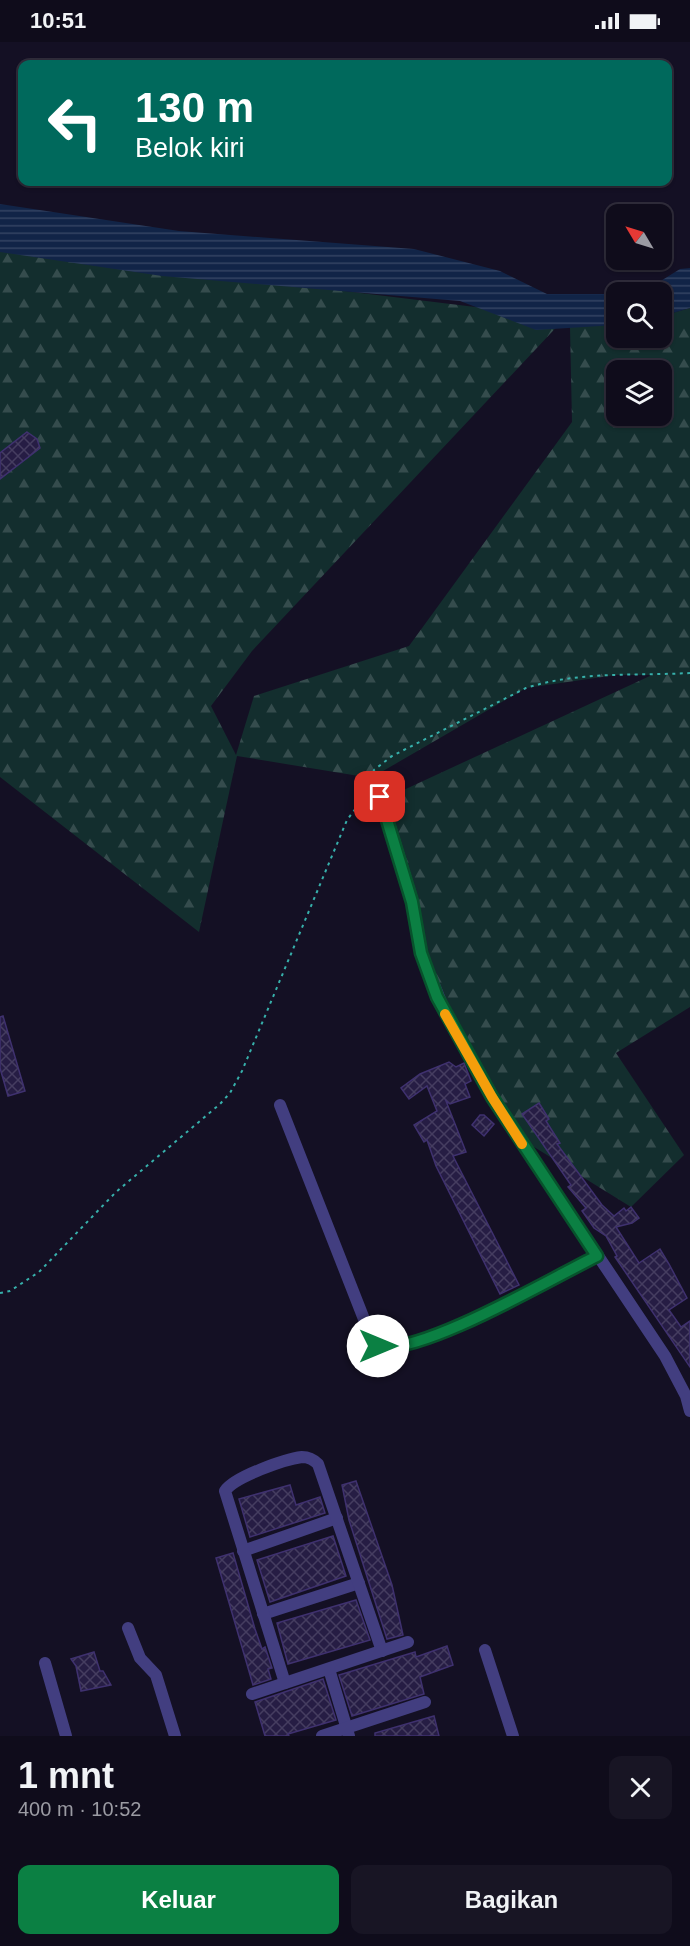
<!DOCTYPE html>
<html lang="id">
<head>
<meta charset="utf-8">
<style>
  body { margin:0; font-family:Helvetica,sans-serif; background:#181524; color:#f1f3f6; height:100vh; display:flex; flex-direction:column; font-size:22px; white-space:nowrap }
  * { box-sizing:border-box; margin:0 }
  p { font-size:20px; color:#9b9ba3 }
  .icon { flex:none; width:33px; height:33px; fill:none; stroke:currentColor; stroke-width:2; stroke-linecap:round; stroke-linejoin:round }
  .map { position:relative; height:1694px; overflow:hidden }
  .sheet { display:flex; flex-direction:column; background:#0f0c1b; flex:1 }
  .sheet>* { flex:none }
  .hud { position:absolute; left:18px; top:18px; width:654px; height:126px; border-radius:12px; box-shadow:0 2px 4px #0004,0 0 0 2px #2f2c3a; background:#00695c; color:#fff; overflow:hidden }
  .needle { width:39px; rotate:308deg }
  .controls { position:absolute; left:606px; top:162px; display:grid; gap:12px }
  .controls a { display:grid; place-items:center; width:66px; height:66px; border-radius:12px; background:#0f0c1b; box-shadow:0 2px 4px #0004,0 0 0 2px #2f2c3a; font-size:30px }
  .pin { position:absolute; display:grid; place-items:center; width:51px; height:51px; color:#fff; margin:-26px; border-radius:12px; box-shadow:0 3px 9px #0006 }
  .me { position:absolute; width:66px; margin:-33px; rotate:90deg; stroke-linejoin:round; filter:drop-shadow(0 0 4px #0008) }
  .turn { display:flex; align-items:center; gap:21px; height:126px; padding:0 18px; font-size:27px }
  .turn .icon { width:78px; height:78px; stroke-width:2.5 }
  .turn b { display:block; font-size:42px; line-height:51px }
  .round { display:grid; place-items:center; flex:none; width:63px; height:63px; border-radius:12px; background:#181524 }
  .summary { display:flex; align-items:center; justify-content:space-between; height:102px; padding:0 18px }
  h1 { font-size:36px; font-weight:700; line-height:45px }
  .action { display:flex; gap:12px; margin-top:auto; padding:12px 18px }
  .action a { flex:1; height:69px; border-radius:12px; background:#0b8043; color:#fff; font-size:24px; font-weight:700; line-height:69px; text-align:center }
  .action a+a { background:#181524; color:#f1f3f6 }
  .status { display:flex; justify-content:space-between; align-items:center; height:42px; padding:0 30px; background:#0f0c1b; direction:ltr }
  .status svg { height:16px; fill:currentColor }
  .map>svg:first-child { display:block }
  .forest { fill:url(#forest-firs); fill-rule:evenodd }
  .water { fill:url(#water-rules) }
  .building { fill:url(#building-cross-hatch); stroke:#3f316f; stroke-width:1.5 }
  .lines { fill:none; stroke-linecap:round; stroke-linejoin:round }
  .path { stroke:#37b0ab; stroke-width:2; stroke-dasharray:3 4.5; stroke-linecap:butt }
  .minor { stroke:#423e80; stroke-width:12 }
  .route-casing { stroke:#07532c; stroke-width:15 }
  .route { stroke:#0b8043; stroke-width:10 }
  .slow { stroke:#f59e0b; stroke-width:10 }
</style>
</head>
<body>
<div class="status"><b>10:51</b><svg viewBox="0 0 49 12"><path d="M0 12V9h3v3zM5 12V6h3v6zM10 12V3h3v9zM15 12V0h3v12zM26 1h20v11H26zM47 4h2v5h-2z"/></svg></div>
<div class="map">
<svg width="690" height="1694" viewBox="0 0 690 1694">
  <defs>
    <pattern id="forest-firs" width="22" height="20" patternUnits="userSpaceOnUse" patternTransform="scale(1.5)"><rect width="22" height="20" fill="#132e2e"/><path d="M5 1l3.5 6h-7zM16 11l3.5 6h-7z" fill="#354c4d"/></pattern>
    <pattern id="water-rules" width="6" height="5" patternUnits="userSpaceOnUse" patternTransform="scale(1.5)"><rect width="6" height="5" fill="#112447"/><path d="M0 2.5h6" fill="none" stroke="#334362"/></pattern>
    <pattern id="building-cross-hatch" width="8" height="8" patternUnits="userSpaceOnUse" patternTransform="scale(1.5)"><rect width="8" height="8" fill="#261d44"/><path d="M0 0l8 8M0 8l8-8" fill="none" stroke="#453d60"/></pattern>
  </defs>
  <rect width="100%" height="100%" fill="#141024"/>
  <path class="forest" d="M0 207 565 276 252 609 211 664 236 713 254 654 409 604 572 380 570 285 616 280V296H662V274L690 266V965L616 1011 684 1113 631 1165 518 1095 429 935 382 758 652 633H616L526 646 371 736 237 714 199 890 0 735ZM616 328H662V374H616Z"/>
  <g class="water">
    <path d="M0 162 179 189 414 207 500 229 547 252H616V283L536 288 460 259 162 234 0 210Z"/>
    <path d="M690 226V266L662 274V250H643L680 227Z"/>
  </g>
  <g class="building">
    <path d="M27 390 37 397 40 406 0 437V411Z"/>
    <path d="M3 974 25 1049 8 1054 0 1026V975Z"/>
    <path d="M449 1020 456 1025 464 1021 471 1039 465 1042 470 1055 450 1062 446 1059 466 1110 453 1114 519 1243 500 1252 436 1124 427 1098 424 1100 414 1083 437 1069 427 1044 409 1057 401 1046 420 1032Z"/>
    <path d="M539 1061 549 1077 546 1079 560 1101 557 1102 602 1163 614 1174 624 1166 626 1169 631 1165 639 1176 632 1181 616 1185 639 1221 660 1207 669 1222 687 1256 669 1268 681 1285 690 1279V1325L615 1215 617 1214 606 1194 594 1186 582 1169 586 1166 568 1145 571 1143 522 1072Z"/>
    <path d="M480 1073H484L494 1082 484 1094 472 1083Z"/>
    <path d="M356 1439 392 1543 403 1593 387 1597 349 1478 342 1443Z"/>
    <path d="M290 1443 296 1463 320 1455 325 1471 250 1495 239 1457Z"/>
    <path d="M333 1494 346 1534 270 1560 257 1518Z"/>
    <path d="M233 1511 255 1587 262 1607 265 1605 272 1626 268 1627 271 1637 253 1643 216 1516Z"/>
    <path d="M356 1558 370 1598 288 1622 277 1581Z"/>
    <path d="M447 1604 453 1623 420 1635 424 1652 352 1674 339 1633 415 1610 416 1615Z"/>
    <path d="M94 1610 100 1629H103L111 1643 81 1649 76 1624 71 1617Z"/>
    <path d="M323 1637 336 1678 288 1692 289 1694H265L255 1660Z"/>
    <path d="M434 1674 439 1694H375V1691Z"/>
  </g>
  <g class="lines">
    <g class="path">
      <path d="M371 737 374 728 392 714 526 646C578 629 636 634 690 631"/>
      <path d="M0 1251 10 1249 39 1230 116 1150 220 1062 230 1051 242 1029 347 778 362 758"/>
    </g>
    <g class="minor">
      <path d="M370 749 382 758 413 860 421 911 448 977 492 1055 665 1314 686 1354 690 1369"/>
      <path d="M280 1063 371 1295 378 1304C417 1315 555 1235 597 1214"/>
      <path d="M243 1509 337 1476"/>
      <path d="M263 1572 359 1541"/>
      <path d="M128 1586 140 1616 156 1633 175 1694"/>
      <path d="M485 1608 513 1694"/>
      <path d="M45 1621 66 1694"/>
      <path d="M329 1627 349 1694"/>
      <path d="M285 1641 225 1449C234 1435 285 1417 302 1415 308 1415 314 1418 318 1422L382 1609"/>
      <path d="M252 1652 408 1600"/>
      <path d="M322 1694 425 1660"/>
    </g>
  </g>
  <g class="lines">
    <defs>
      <path id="route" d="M378 1304C418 1315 554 1235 597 1214L492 1055 437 955 421 911 412 860 380 755"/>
    </defs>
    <use href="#route" class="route-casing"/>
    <use href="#route" class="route"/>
    <path class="slow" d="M445 972 492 1055 522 1102"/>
  </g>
</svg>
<div class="controls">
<a><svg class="needle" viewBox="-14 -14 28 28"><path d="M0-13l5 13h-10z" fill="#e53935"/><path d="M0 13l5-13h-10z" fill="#9b9ba3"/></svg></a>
<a><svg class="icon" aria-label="search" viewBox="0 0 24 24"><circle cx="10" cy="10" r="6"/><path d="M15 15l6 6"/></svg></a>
<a><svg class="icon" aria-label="layers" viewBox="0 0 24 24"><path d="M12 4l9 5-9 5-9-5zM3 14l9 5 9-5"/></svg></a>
</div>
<div class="pin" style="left:380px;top:755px;background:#d93025"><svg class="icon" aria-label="arrive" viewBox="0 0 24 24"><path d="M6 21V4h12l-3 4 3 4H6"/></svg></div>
<svg class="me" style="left:378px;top:1304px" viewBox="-20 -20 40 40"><circle r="19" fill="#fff"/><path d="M0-13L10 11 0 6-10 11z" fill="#0b8043"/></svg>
<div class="hud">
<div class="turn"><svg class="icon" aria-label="left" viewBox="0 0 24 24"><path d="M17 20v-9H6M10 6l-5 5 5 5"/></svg><div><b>130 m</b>Belok kiri</div></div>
</div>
</div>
<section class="sheet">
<div class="summary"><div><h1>1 mnt</h1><p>400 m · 10:52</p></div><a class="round"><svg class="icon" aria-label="close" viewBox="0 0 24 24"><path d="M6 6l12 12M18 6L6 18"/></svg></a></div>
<div class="action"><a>Keluar</a><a>Bagikan</a></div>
</section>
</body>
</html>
